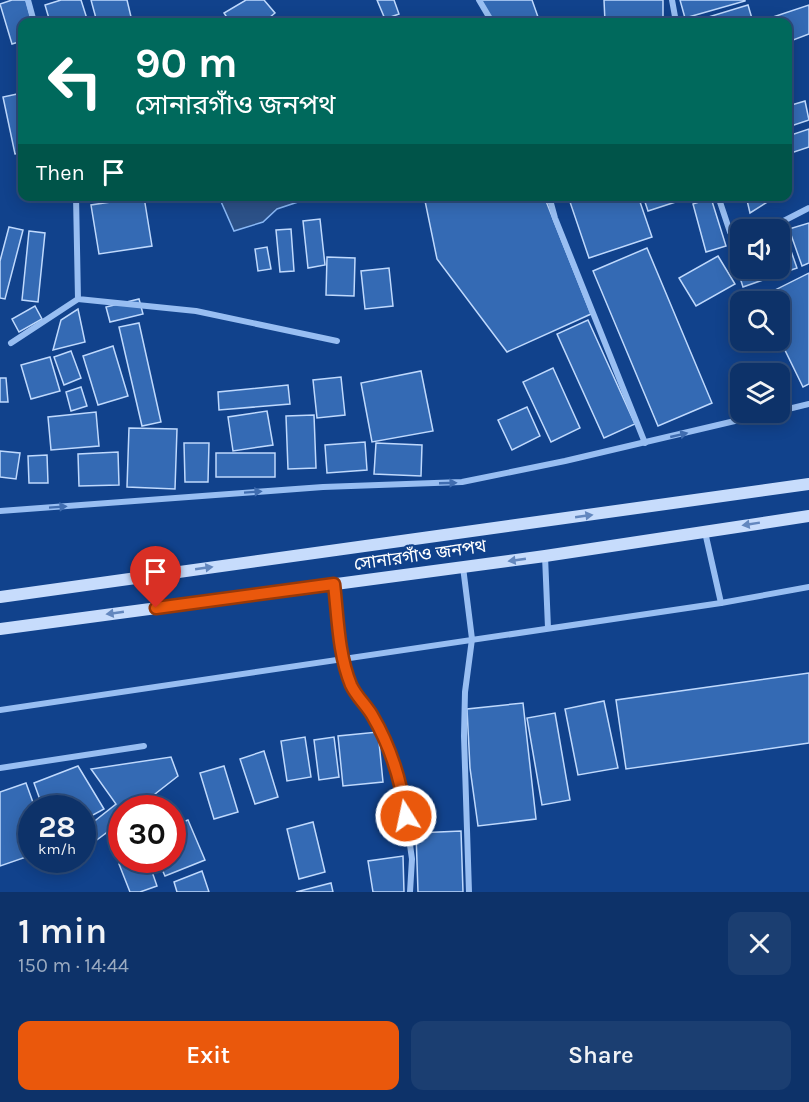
<!DOCTYPE html>
<html lang="en">
<head>
<meta charset="utf-8">
<style>
  body { margin:0; font-family:Karla,"Noto Sans Bengali",sans-serif; background:#1b3e71; color:#f1f3f6; height:100vh; display:flex; flex-direction:column; font-size:22px; white-space:nowrap }
  * { box-sizing:border-box; margin:0 }
  p { font-size:20px; color:#9aaac0 }
  .icon { flex:none; width:33px; height:33px; fill:none; stroke:currentColor; stroke-width:2; stroke-linecap:round; stroke-linejoin:round }
  .map { position:relative; height:892px; overflow:hidden }
  .panel { display:flex; flex-direction:column; background:#0d3269; flex:1 }
  .panel>* { flex:none }
  .top-card { position:absolute; left:18px; top:18px; width:774px; height:183px; border-radius:12px; box-shadow:0 3px 15px #0003,0 0 0 2px #2d4d7d; background:#00695c; color:#fff; overflow:hidden }
  .tools { position:absolute; left:730px; top:219px; display:grid; gap:12px }
  .tools a { display:grid; place-items:center; width:60px; height:60px; border-radius:12px; background:#0d3269; box-shadow:0 3px 15px #0003,0 0 0 2px #2d4d7d; font-size:30px }
  .speed { position:absolute; left:18px; top:795px; display:flex; gap:12px; font-size:30px; font-weight:700; text-align:center }
  .speed>* { display:grid; place-content:center; width:78px; height:78px; border-radius:50%; background:#0d3269; box-shadow:0 3px 15px #0003,0 0 0 2px #2d4d7d; line-height:1 }
  .speed small { font-size:15px; font-weight:400 }
  .speed .limit { border:9px solid #d22; background:#fff; color:#111 }
  .pin { position:absolute; display:grid; place-items:center; width:51px; height:51px; color:#fff; margin:-62px -26px; border-radius:50% 50% 50% 0; rotate:-45deg; box-shadow:0 0 6px #0007 }
  .pin .icon { rotate:45deg }
  .me { position:absolute; width:66px; margin:-33px; rotate:350deg; stroke-linejoin:round; filter:drop-shadow(0 0 4px #0008) }
  .turn { display:flex; align-items:center; gap:21px; height:126px; padding:0 18px; font-size:27px }
  .turn .icon { width:78px; height:78px; stroke-width:2.5 }
  .turn b { display:block; font-size:42px; line-height:51px }
  .then { display:flex; align-items:center; height:57px; padding:0 18px; background:#0003; gap:12px; font-size:22px }
  .round { display:grid; place-items:center; flex:none; width:63px; height:63px; border-radius:12px; background:#1b3e71 }
  .overview { display:flex; align-items:center; justify-content:space-between; height:102px; padding:0 18px }
  h1 { font-size:36px; font-weight:600; line-height:45px }
  .action { display:flex; gap:12px; margin-top:auto; padding:12px 18px }
  .action a { flex:1; height:69px; border-radius:12px; background:#ea580c; color:#fff; font-size:24px; font-weight:600; line-height:69px; text-align:center }
  .action a+a { background:#1b3e71; color:#f1f3f6 }
  .map>svg:first-child { display:block }
  .water { fill:#2c5188; stroke:#89b8f6; stroke-width:1.5 }
  .building { fill:#346ab4; stroke:#bfd9fd; stroke-width:1.5 }
  .lines { fill:none; stroke-linecap:round; stroke-linejoin:round }
  .street { stroke:#98bef2; stroke-width:6 }
  .secondary { stroke:#c7dcfc; stroke-width:12 }
  .oneway { fill:#406db0 }
  .oneway2 { fill:#6387be }
  .route-casing { stroke:#983908; stroke-width:15 }
  .route { stroke:#ea580c; stroke-width:10 }
  .labels { text-anchor:middle; dominant-baseline:central; stroke-width:4.5; stroke-linejoin:round; paint-order:stroke }
  .street-label { font-size:18px; fill:#fff; stroke:#11428c }
</style>
</head>
<body>
<div class="map">
<svg width="809" height="892" viewBox="0 0 809 892">
  <rect width="100%" height="100%" fill="#11428c"/>
  <path class="water" d="M219 197V196L313 197 277 209 263 222 234 231Z"/>
  <g class="building">
    <path d="M12 0H26L32 22H22V41L12 44 0 4Z"/>
    <path d="M61 0H81L88 22H50L45 5Z"/>
    <path d="M91 0H127L132 21 97 22Z"/>
    <path d="M246 0H264L275 13 264 22H230L224 13Z"/>
    <path d="M377 0H394L399 14 385 19Z"/>
    <path d="M479 0H532L538 17 524 22H492Z"/>
    <path d="M604 0H663V22H605Z"/>
    <path d="M680 0H745V1L685 18Z"/>
    <path d="M748 5 753 22H696L695 21Z"/>
    <path d="M809 5V34L788 42V22H771L770 18Z"/>
    <path d="M22 93V153L15 154 3 97Z"/>
    <path d="M805 101 809 120 788 127V106Z"/>
    <path d="M809 129V147L788 154V136Z"/>
    <path d="M424 196H544L591 314 507 352 437 259Z"/>
    <path d="M576 196H638L652 237 589 258 569 199Z"/>
    <path d="M643 196H694L648 211Z"/>
    <path d="M746 196H777L750 213Z"/>
    <path d="M144 197 152 246 99 254 91 205Z"/>
    <path d="M711 198 726 246 706 252 693 204Z"/>
    <path d="M320 219 325 265 308 268 303 221Z"/>
    <path d="M809 223V263L802 266 789 229Z"/>
    <path d="M9 227 23 230 5 299 0 298V261Z"/>
    <path d="M291 229 294 271 280 272 276 230Z"/>
    <path d="M29 231 45 233 38 302 22 300Z"/>
    <path d="M784 231 797 268 743 287 731 250 741 246V268H780V233Z"/>
    <path d="M267 247 271 269 258 271 255 249Z"/>
    <path d="M647 248 712 403 658 426 593 271Z"/>
    <path d="M718 256 735 284 696 306 679 278Z"/>
    <path d="M327 257 355 258 354 296 326 295Z"/>
    <path d="M389 268 393 306 365 309 361 271Z"/>
    <path d="M809 273V384L803 387 780 340V302H761L759 298Z"/>
    <path d="M139 299 143 314 110 322 106 307Z"/>
    <path d="M35 306 42 319 19 332 12 319Z"/>
    <path d="M78 309 85 342 53 350 61 320Z"/>
    <path d="M588 320 635 424 604 438 557 334Z"/>
    <path d="M139 323 161 422 142 426 119 327Z"/>
    <path d="M113 346 128 396 98 405 83 356Z"/>
    <path d="M71 351 81 378 64 385 54 357Z"/>
    <path d="M50 357 60 391 31 399 21 365Z"/>
    <path d="M553 368 580 428 551 442 523 382Z"/>
    <path d="M421 371 433 431 372 442 361 383Z"/>
    <path d="M341 377 345 415 317 418 313 380Z"/>
    <path d="M0 378H6L8 402H0Z"/>
    <path d="M288 385 290 404 219 410 218 392Z"/>
    <path d="M81 387 87 406 71 411 66 392Z"/>
    <path d="M527 407 540 436 512 450 498 420Z"/>
    <path d="M267 411 273 445 233 451 228 417Z"/>
    <path d="M96 412 99 446 51 450 48 417Z"/>
    <path d="M314 415 316 468 288 469 286 416Z"/>
    <path d="M129 428 177 429 175 489 127 487Z"/>
    <path d="M365 442 367 470 327 473 325 445Z"/>
    <path d="M184 443H209L208 482H185Z"/>
    <path d="M376 443 422 445 421 476 374 474Z"/>
    <path d="M0 451 20 453 16 479 0 477Z"/>
    <path d="M118 452 119 485 79 486 78 454Z"/>
    <rect x="216" y="453" width="59" height="24"/>
    <path d="M47 455 48 483H29L28 456Z"/>
    <path d="M809 673V743L626 769 616 700Z"/>
    <path d="M604 701 618 768 578 775 565 709Z"/>
    <path d="M523 703 536 819 478 826 470 768 467 709Z"/>
    <path d="M555 713 570 800 542 805 527 718Z"/>
    <path d="M378 732 383 782 343 786 338 736Z"/>
    <path d="M305 737 311 777 287 781 281 741Z"/>
    <path d="M334 737 339 777 319 780 314 740Z"/>
    <path d="M264 751 278 797 255 804 240 759Z"/>
    <path d="M171 757 178 776 137 808H122V821L90 845 82 835V831L116 804 91 769Z"/>
    <path d="M78 766 104 809 82 821V808H43L34 783Z"/>
    <path d="M224 766 238 812 214 819 200 773Z"/>
    <path d="M26 783 35 808H32V855L0 866V792Z"/>
    <path d="M188 820 205 860 165 876 158 860H172V826Z"/>
    <path d="M313 822 325 872 299 879 287 829Z"/>
    <path d="M461 831 463 892H418L416 833Z"/>
    <path d="M403 856 404 892H373L368 861Z"/>
    <path d="M131 860H148L157 886 140 892H130L119 864Z"/>
    <path d="M202 871 209 892H177L174 882Z"/>
    <path d="M331 883 333 892H296Z"/>
  </g>
  <g class="lines">
    <g class="street">
      <path d="M28 0 34 22"/>
      <path d="M479 0 492 22"/>
      <path d="M672 0 676 22"/>
      <path d="M76 196 78 299 196 311 337 341"/>
      <path d="M549 196 555 218 645 443"/>
      <path d="M718 196 730 232 741 238"/>
      <path d="M766 230 809 208"/>
      <path d="M11 343 78 299"/>
      <path d="M780 411 809 404"/>
      <path d="M0 511 323 487 462 482 565 461 773 412"/>
      <path d="M705 532 721 603"/>
      <path d="M545 556 548 628"/>
      <path d="M463 567 472 639 465 692 464 736 469 892"/>
      <path d="M334 585 342 659 352 687 371 713 389 745 403 795 412 859 410 892"/>
      <path d="M0 710 721 603 809 587"/>
      <path d="M0 768 144 746"/>
    </g>
    <g class="secondary">
      <path d="M0 597 809 484"/>
      <path d="M0 629 545 556 809 516"/>
    </g>
  </g>
  <defs><path id="oneway-solid" d="M-6-.8H1V-3.2L6.5 0L1 3.2V.8H-6Z" transform="scale(1.5)"/></defs>
  <g class="oneway">
    <use href="#oneway-solid" transform="translate(679 435) rotate(-13)"/>
    <use href="#oneway-solid" transform="translate(448 483) rotate(-2)"/>
    <use href="#oneway-solid" transform="translate(253 492) rotate(-4)"/>
    <use href="#oneway-solid" transform="translate(58 507) rotate(-4)"/>
  </g>
  <g class="oneway2">
    <use href="#oneway-solid" transform="translate(584 516) rotate(-8)"/>
    <use href="#oneway-solid" transform="translate(751 524) rotate(171)"/>
    <use href="#oneway-solid" transform="translate(517 560) rotate(172)"/>
    <use href="#oneway-solid" transform="translate(204 568) rotate(-8)"/>
    <use href="#oneway-solid" transform="translate(115 613) rotate(172)"/>
  </g>
  <g class="lines">
    <defs>
      <path id="route" d="M156 608 334 584C338 618 338 653 351 685 356 696 366 705 372 715 391 747 401 780 406 816"/>
    </defs>
    <use href="#route" class="route-casing"/>
    <use href="#route" class="route"/>
  </g>
  <g class="labels">
    <g class="street-label">
      <text transform="translate(420 555) rotate(-8)">সোনারগাঁও জনপথ</text>
    </g>
  </g>
</svg>
<div class="tools">
<a><svg class="icon" aria-label="sound" viewBox="0 0 24 24"><path d="M4 9h4l5-4v14l-5-4H4zM17 9q2 3 0 6"/></svg></a>
<a><svg class="icon" aria-label="search" viewBox="0 0 24 24"><circle cx="10" cy="10" r="6"/><path d="M15 15l6 6"/></svg></a>
<a><svg class="icon" aria-label="layers" viewBox="0 0 24 24"><path d="M12 4l9 5-9 5-9-5zM3 14l9 5 9-5"/></svg></a>
</div>
<div class="speed"><div>28<small>km/h</small></div><div class="limit">30</div></div>
<div class="pin" style="left:156px;top:608px;background:#d93025"><svg class="icon" aria-label="arrive" viewBox="0 0 24 24"><path d="M6 21V4h12l-3 4 3 4H6"/></svg></div>
<svg class="me" style="left:406px;top:816px" viewBox="-20 -20 40 40"><circle r="17" fill="#ea580c" stroke="#fff" stroke-width="3"/><path d="M0-11L8 9 0 5-8 9z" fill="#fff"/></svg>
<div class="top-card">
<div class="turn"><svg class="icon" aria-label="left" viewBox="0 0 24 24"><path d="M17 20v-9H6M10 6l-5 5 5 5"/></svg><div><b>90 m</b>সোনারগাঁও জনপথ</div></div>
<div class="then">Then<svg class="icon" aria-label="arrive" viewBox="0 0 24 24"><path d="M6 21V4h12l-3 4 3 4H6"/></svg></div>
</div>
</div>
<section class="panel">
<div class="overview"><div><h1>1 min</h1><p>150 m · 14:44</p></div><a class="round"><svg class="icon" aria-label="close" viewBox="0 0 24 24"><path d="M6 6l12 12M18 6L6 18"/></svg></a></div>
<div class="action"><a>Exit</a><a>Share</a></div>
</section>
</body>
</html>
